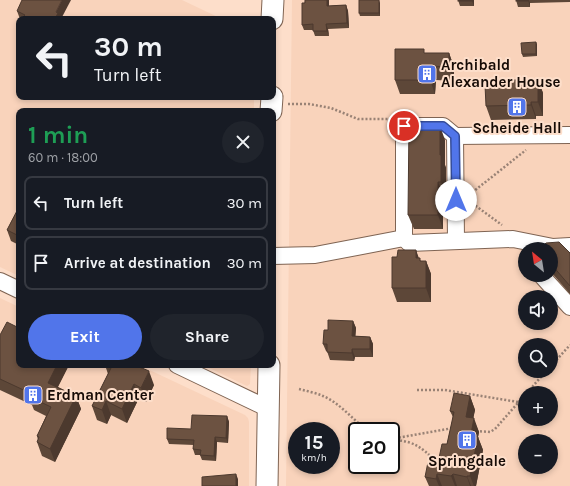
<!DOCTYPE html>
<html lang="en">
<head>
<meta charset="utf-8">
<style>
  body { margin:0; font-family:Karla,sans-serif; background:#20242c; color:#f1f3f6; height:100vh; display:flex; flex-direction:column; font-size:15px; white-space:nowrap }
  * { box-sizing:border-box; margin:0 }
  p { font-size:13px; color:#9ea1a6 }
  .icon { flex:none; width:22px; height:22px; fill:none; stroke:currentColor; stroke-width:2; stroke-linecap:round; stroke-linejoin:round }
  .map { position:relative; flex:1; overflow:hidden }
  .details { position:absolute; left:16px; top:108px; width:260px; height:260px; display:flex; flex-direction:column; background:#171b24; border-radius:8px; box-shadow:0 2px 6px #0003 }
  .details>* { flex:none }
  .guide { position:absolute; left:16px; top:16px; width:260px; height:84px; border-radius:8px; box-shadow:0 2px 6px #0003; background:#171b24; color:#f1f3f6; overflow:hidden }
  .needle { width:26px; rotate:330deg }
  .fabs { position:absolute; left:518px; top:242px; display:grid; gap:8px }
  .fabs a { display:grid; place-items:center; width:40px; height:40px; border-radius:50%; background:#171b24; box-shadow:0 2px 6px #0003; font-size:20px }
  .speed { position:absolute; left:288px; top:422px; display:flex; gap:8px; font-size:20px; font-weight:700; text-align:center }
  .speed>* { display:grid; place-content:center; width:52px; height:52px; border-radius:50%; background:#171b24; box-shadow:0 2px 6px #0003; line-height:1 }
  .speed small { font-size:10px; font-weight:400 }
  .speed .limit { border:2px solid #111; border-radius:6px; background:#fff; color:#111 }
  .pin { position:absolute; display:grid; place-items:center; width:34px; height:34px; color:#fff; margin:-17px; border:2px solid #fff; border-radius:50%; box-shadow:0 1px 4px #0007 }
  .me { position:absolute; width:44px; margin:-22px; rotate:0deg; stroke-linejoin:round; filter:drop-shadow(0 0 3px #0008) }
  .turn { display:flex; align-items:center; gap:14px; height:84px; padding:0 12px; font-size:18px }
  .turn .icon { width:52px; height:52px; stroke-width:2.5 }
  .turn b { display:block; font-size:28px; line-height:34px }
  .round { display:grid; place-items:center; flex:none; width:42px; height:42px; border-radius:21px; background:#20242c }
  .headline { display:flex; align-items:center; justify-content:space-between; height:68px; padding:0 12px }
  h1 { font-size:24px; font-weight:700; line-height:30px; color:#1e9e55 }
  .cta { display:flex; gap:8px; margin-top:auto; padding:8px 12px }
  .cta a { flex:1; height:46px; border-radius:24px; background:#5175ea; color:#fff; font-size:16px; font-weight:700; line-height:46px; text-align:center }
  .cta a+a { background:#20242c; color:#f1f3f6 }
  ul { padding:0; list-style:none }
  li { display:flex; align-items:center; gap:12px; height:54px; margin:0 8px 6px; padding:0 4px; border:2px solid #363941; border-radius:8px }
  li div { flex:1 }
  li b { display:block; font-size:15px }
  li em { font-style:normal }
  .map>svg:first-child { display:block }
  .built { fill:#f9d3bb; fill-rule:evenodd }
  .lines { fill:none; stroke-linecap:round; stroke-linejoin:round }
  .minor-casing { stroke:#7f6453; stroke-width:18 }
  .major-casing { stroke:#7f6453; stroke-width:23 }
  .path { stroke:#998275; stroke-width:2.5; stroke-dasharray:2 2; stroke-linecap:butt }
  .minor { stroke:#fff; stroke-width:16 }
  .major { stroke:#fff; stroke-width:21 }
  .wall { fill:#5d4738 }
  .shaded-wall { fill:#4c392e }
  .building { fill:#6c5241; stroke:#4c392e }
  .route-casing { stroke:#354c98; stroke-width:10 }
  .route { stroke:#5175ea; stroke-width:7 }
  .labels { text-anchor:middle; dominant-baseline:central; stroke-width:4; stroke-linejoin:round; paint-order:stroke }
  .poi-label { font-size:15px; font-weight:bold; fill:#160b06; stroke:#fddeca; text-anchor:start }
</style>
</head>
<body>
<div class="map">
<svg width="570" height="486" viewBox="0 0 570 486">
  <rect width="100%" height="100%" fill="#fddeca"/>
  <g class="built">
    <path d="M0 0H182L222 19H19V97H254V111H19V276L0 267Z"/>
    <path d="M292 0H570V486H286ZM525 249H551V275H525ZM525 297H551V323H525ZM525 345H551V371H525ZM525 393H551V419H525ZM297 431H331V465H297ZM357 431H391V465H357ZM525 441H551V467H525Z"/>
    <path d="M0 298 19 307V365H139L245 415 248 418 249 422V486H0Z"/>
    <path d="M203 365H251L250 384 247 386Z"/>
  </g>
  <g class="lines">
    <defs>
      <g id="minor">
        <path d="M570 135 455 136 443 126H404V238L409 243 513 239 553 247 570 246"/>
        <path d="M455 136 456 241"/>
        <path d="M273 256 315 255 404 238"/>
        <path d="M541 275 570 307"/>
        <path d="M0 281 19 290"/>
        <path d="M177 365 269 409"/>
      </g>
      <g id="major">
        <path d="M272 19 273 0"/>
        <path d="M271 111 272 97"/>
        <path d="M267 486 269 365"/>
      </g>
    </defs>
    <use href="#minor" class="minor-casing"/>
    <use href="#major" class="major-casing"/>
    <g class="path">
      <path d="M288 104H309L331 108 358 119H392"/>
      <path d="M469 195 526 150"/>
      <path d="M469 201 502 225"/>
      <path d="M551 366 570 345"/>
      <path d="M299 389C307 391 316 393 323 396 340 403 353 420 368 431"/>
      <path d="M417 390H445L518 402"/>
      <path d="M527 393 546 371"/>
      <path d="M476 431 490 432 495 429 525 395"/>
      <path d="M391 439 453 428"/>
      <path d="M396 440C416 442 421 448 435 460"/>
    </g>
    <use href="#minor" class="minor"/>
    <use href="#major" class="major"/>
  </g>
  <g class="wall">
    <path d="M305 0H329V6L346 5 348 11 349 28 328 29 329 36H315L313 30H304L302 25Z"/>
    <path d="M458 0H474V6H460Z"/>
    <path d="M516 0H570V2L530 3V7H518Z"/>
    <path d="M380 3V16H360L359 13Z"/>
    <path d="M17 11 61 19H20Z"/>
    <path d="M536 42 537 45V56L523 57 522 54Z"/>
    <path d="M426 53H449L454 67V81L436 80 435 94H400L395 80Z"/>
    <path d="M538 80 543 93V116H536V119L491 120 486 106 498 85Z"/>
    <path d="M445 140V165L446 168V195H443V229H414L408 215Z"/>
    <path d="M19 207V245L11 241 7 230Z"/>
    <path d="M551 249 570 253V294L551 272Z"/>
    <path d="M416 250 418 258 421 261H426L431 274V302H397L392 288 397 257Z"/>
    <path d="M353 321 356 328 355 336 370 337 373 344V357H355L354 361 330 360 327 351H326L323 344 328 330Z"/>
    <path d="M0 335 19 365H69L58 387 76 396 81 409 55 462 42 456 37 442 38 440 37 436 46 416 34 410 32 405 0 390Z"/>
    <path d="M105 365 154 385 146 402 139 398 127 423 111 415 107 424 97 420 92 406 108 374Z"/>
    <path d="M470 396 475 410 473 418 479 432 478 437 483 450 476 486H429L425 477 439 458 447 444 453 417 450 411Z"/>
    <path d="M227 416 229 422 228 443 217 442 216 461 202 460 200 455H195L193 449 194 445 169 444 167 439Z"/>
  </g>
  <g class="shaded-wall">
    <path d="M62 0H71L61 19H55L56 12Z"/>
    <path d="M327 0H329V11L327 6Z"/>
    <path d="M379 0 380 3V16L379 13Z"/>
    <path d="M472 0H474V6L472 1Z"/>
    <path d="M528 0H529L530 3V7Z"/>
    <path d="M346 5 348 11 349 28 347 23Z"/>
    <path d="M326 24 328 29 329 36 327 31Z"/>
    <path d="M536 42 537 45V56L536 54Z"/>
    <path d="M449 53 454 67V81L449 67Z"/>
    <path d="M431 66 436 80 435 94 430 80Z"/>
    <path d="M538 80 543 93V116L538 102Z"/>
    <path d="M531 102 536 116V119L531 105Z"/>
    <path d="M440 126 445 140V165L446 168V195L441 182 440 155Z"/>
    <path d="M438 182 443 195V229L438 215Z"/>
    <path d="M416 250 421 264 416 258Z"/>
    <path d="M426 261 431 274V302L426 288Z"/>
    <path d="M353 321 356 328 355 344 352 336Z"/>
    <path d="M370 337 373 344V357L370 349Z"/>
    <path d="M352 349 355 357 354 361 352 353Z"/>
    <path d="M57 365H69L53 396 48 383Z"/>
    <path d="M149 371 154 385 146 402 141 388Z"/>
    <path d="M134 384 139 398 127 423 122 409Z"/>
    <path d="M76 396 81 409 55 462 50 449Z"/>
    <path d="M470 396 475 410 471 430 466 417Z"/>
    <path d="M106 401 111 415 107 424 102 410Z"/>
    <path d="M227 416 229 422 228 443 226 438Z"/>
    <path d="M474 418 479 432 478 437 483 450 476 486H474L470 476 471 434Z"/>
    <path d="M215 437 217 442 216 461 214 456Z"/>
    <path d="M236 474 238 479V486H236Z"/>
    <path d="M437 474 442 486H439L436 479Z"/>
    <path d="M453 474 457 486H455L451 476Z"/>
    <path d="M467 476 471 486H470L467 477Z"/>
  </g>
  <g class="building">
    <path d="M22 0H62L56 12 58 13 55 19H23L22 18 25 15 17 11Z"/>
    <path d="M305 0H327V6L346 5 347 23 326 24 327 31H313V24L302 25V3H305Z"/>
    <rect x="359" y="0" width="20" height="13"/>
    <rect x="458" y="0" width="14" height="1"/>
    <rect x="516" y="0" width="12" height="1"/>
    <path d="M536 42V54H522L521 43Z"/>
    <path d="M395 49H424V53H449V67L431 66 430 80H395Z"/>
    <path d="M498 80H538V102H531V105L486 106 485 85H498Z"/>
    <path d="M409 122H435L440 126V155H441V182H438V215H408Z"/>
    <path d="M19 207V236L7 230Z"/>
    <path d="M559 242 570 253V286L551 264V249H540L546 243Z"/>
    <path d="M398 250H416V258H420V261H426V288H392V257H397Z"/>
    <path d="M328 320 353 321 352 336 370 337V349H352V353L327 352V344H323L324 330H328Z"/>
    <path d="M7 322 19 328V365H57L48 383 76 396 50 449 37 442 39 437 37 436 51 407 28 396 30 393 0 379V335Z"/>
    <path d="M105 365H135L149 371 141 388 134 384 122 409 106 401 102 410 92 406 111 368Z"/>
    <path d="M454 393 470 396 466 417 474 418 471 434 478 437 470 476H467V477L453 474 451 476 437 474 436 479 425 477 428 462 434 458H439L442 444H447L454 412 450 411Z"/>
    <path d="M192 415 227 416 226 438 215 437 214 456 200 455 201 450 193 449 194 440 167 439V428L191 429Z"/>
    <path d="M236 474V486H202V477Z"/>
  </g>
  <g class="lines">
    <defs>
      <path id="route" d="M404 126H443L455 136 456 200"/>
    </defs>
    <use href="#route" class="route-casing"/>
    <use href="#route" class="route"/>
  </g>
  <defs>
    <symbol id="building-square" viewBox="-11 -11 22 22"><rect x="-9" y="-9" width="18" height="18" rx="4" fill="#5175ea" stroke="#fddeca"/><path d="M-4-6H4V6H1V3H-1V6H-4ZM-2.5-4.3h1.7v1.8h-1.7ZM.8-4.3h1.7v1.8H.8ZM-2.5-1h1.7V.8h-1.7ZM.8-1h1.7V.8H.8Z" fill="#fff"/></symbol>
  </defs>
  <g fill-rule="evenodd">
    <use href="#building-square" x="416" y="63" width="22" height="22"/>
    <use href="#building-square" x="506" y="96" width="22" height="22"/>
    <use href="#building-square" x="22" y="384" width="22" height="22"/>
    <use href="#building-square" x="456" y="429" width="22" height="22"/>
  </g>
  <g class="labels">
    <g class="poi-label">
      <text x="441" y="65">Archibald<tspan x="441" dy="17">Alexander House</tspan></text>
      <text x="517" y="128" text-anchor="middle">Scheide Hall</text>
      <text x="47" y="395">Erdman Center</text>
      <text x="467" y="461" text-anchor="middle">Springdale</text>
    </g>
  </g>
</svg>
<div class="fabs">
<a><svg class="needle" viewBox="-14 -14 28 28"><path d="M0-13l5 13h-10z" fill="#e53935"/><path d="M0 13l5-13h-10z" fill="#9ea1a6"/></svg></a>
<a><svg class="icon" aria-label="sound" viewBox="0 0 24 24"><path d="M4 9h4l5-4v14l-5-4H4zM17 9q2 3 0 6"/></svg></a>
<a><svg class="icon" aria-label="search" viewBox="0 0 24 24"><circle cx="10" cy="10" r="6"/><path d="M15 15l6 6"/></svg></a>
<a>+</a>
<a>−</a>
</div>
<div class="speed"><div>15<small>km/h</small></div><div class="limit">20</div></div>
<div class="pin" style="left:404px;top:126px;background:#d93025"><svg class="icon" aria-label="arrive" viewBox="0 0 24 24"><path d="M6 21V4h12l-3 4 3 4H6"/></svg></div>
<svg class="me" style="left:456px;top:200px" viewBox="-20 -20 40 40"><circle r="19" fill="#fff"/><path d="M0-13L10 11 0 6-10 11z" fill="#5175ea"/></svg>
<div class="guide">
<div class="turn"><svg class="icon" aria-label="left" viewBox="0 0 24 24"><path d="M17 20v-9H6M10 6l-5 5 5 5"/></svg><div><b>30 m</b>Turn left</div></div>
</div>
<section class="details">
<div class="headline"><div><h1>1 min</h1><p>60 m · 18:00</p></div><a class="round"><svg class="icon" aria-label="close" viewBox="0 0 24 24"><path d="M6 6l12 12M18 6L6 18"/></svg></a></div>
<ul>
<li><svg class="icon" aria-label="left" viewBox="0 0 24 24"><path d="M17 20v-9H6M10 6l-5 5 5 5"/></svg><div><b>Turn left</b></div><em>30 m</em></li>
<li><svg class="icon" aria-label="arrive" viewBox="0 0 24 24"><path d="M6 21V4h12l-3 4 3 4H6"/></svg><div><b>Arrive at destination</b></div><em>30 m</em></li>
</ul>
<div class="cta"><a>Exit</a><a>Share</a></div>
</section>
</div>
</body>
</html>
